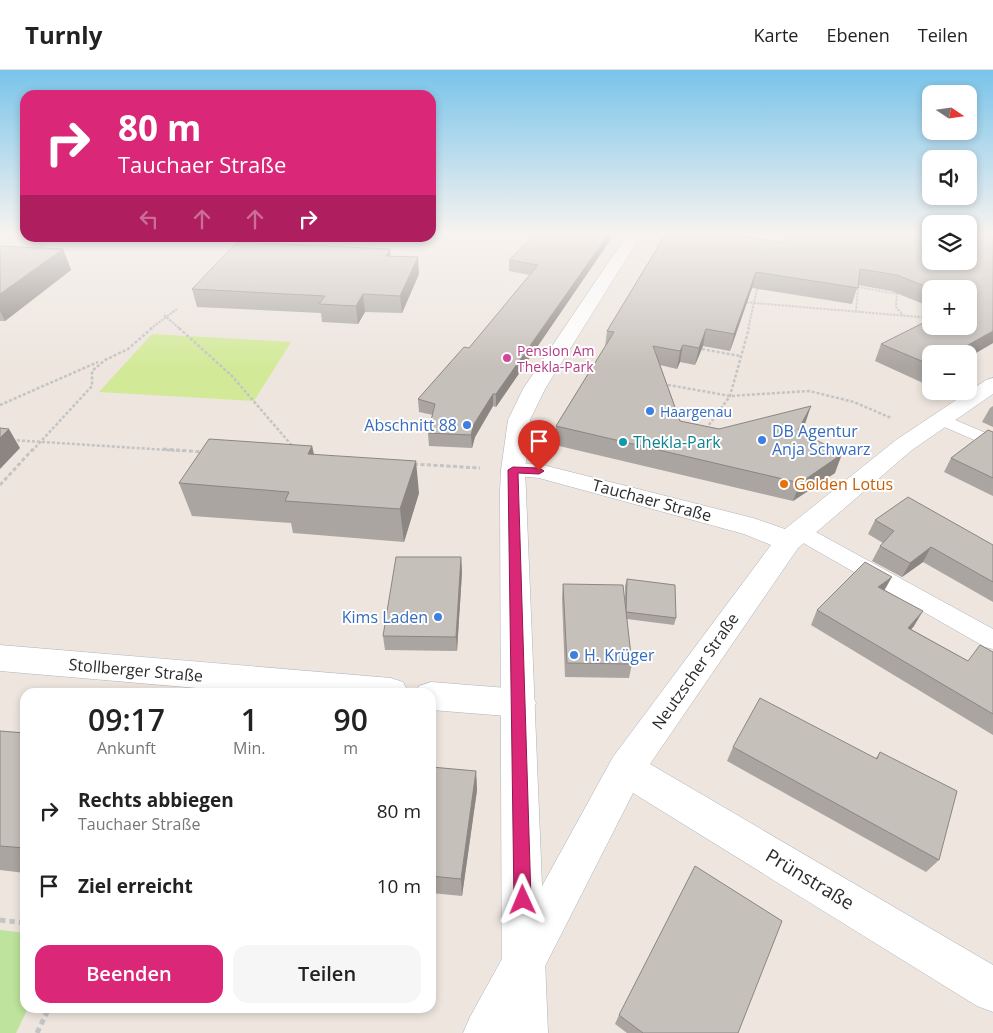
<!DOCTYPE html>
<html lang="de">
<head>
<meta charset="utf-8">
<style>
  body { margin:0; font-family:"Open Sans",sans-serif; background:#f6f6f6; color:#222; height:100vh; display:flex; flex-direction:column; font-size:19px; white-space:nowrap }
  * { box-sizing:border-box; margin:0 }
  p { font-size:16px; color:#767676 }
  .icon { flex:none; width:28px; height:28px; fill:none; stroke:currentColor; stroke-width:2; stroke-linecap:round; stroke-linejoin:round }
  .map { position:relative; flex:1; overflow:hidden }
  .sheet { position:absolute; left:20px; top:618px; width:416px; height:325px; display:flex; flex-direction:column; background:#fff; border-radius:15px; box-shadow:0 2px 8px #0003 }
  .sheet>* { flex:none }
  .banner { position:absolute; left:20px; top:20px; width:416px; height:152px; border-radius:15px; box-shadow:0 2px 8px #0003; background:#db2777; color:#fff; overflow:hidden }
  .needle { width:32px; rotate:103deg }
  .controls { position:absolute; left:922px; top:15px; display:grid; gap:10px }
  .controls a { display:grid; place-items:center; width:55px; height:55px; border-radius:10px; background:#fff; box-shadow:0 2px 8px #0003; font-size:25px }
  .pin { position:absolute; display:grid; place-items:center; width:42px; height:42px; color:#fff; margin:-51px -21px; border-radius:50% 50% 50% 0; rotate:-45deg; box-shadow:0 0 5px #0007 }
  .pin .icon { rotate:45deg }
  .me { position:absolute; width:55px; margin:-28px; rotate:359deg; stroke-linejoin:round; filter:drop-shadow(0 0 4px #0008) }
  .turn { display:flex; align-items:center; gap:18px; height:105px; padding:0 15px; font-size:22px }
  .turn .icon { width:65px; height:65px; stroke-width:2.5 }
  .turn b { display:block; font-size:35px; line-height:42px }
  .lanes { display:flex; align-items:center; height:48px; padding:0 15px; background:#0003; justify-content:center; gap:25px; direction:ltr }
  .lanes .off { opacity:.35 }
  .eta { display:flex; justify-content:space-evenly; align-items:center; height:85px; text-align:center }
  .eta b { font-size:30px; font-weight:600; line-height:35px }
  .action { display:flex; gap:10px; margin-top:auto; padding:10px 15px }
  .action a { flex:1; height:58px; border-radius:15px; background:#db2777; color:#fff; font-size:20px; font-weight:600; line-height:58px; text-align:center }
  .action a+a { background:#f6f6f6; color:#222 }
  ul { padding:0; list-style:none }
  li { display:flex; align-items:center; gap:15px; height:75px; padding:0 15px }
  li div { flex:1 }
  li b { display:block; font-size:19px }
  li em { font-style:normal }
  header { display:flex; align-items:center; gap:30px; box-sizing:border-box; height:70px; padding:0 25px; background:#fff; border-bottom:1px solid #e0e0e0 }
  header strong { font-size:24px }
  nav { display:flex; gap:28px; margin-inline-start:auto; font-size:18px }
  .map>svg:first-child { display:block }
  .green { fill:#bde39c }
  .pitch { fill:#d2ea98 }
  .lines { fill:none; stroke-linecap:round; stroke-linejoin:round }
  .lane-casing { stroke:#afb3bc; stroke-width:1 }
  .street-casing { stroke:#afb3bc; stroke-width:1 }
  .secondary-casing { stroke:#afb3bc; stroke-width:1 }
  .path-far3 { stroke:#c4c4c4; stroke-width:2; stroke-dasharray:2.5 1; stroke-linecap:butt }
  .path-far2 { stroke:#c4c4c4; stroke-width:2.5; stroke-dasharray:3 2; stroke-linecap:butt }
  .path-far1 { stroke:#c4c4c4; stroke-width:3; stroke-dasharray:4 2.5; stroke-linecap:butt }
  .path { stroke:#c4c4c4; stroke-width:5; stroke-dasharray:5.5 4; stroke-linecap:butt }
  .lane { fill:#fff; fill-rule:evenodd }
  .street { fill:#fff; fill-rule:evenodd }
  .secondary { fill:#fff; fill-rule:evenodd }
  .wall { fill:#aaa5a0 }
  .shaded-wall { fill:#8b8682 }
  .building { fill:#c6c0ba; stroke:#8b8682 }
  .route { fill:#db2777; stroke:#8e194d }
  .hotel-dot { fill:#d1479c; stroke:#fff; stroke-width:2 }
  .shop-dot { fill:#3f7fe0; stroke:#fff; stroke-width:2 }
  .culture-dot { fill:#0f9aa8; stroke:#fff; stroke-width:2 }
  .food-dot { fill:#e8710a; stroke:#fff; stroke-width:2 }
  .labels { text-anchor:middle; dominant-baseline:central; stroke-width:4; stroke-linejoin:round; paint-order:stroke }
  .far-hotel-label { font-size:14px; fill:#b23c85; stroke:#fff; text-anchor:start }
  .far-shop-label { font-size:14px; fill:#366cbe; stroke:#fff; text-anchor:start }
  .shop-label { font-size:16px; fill:#366cbe; stroke:#fff; text-anchor:end }
  .culture-label { font-size:16px; fill:#0d838f; stroke:#fff; text-anchor:start }
  .food-label { font-size:16px; fill:#c56008; stroke:#fff; text-anchor:start }
  .street-label { font-size:16px; fill:#2c2c2c; stroke:#fff }
  .near-street-label { font-size:19px; fill:#2c2c2c; stroke:#fff }
</style>
</head>
<body>
<header>
<strong>Turnly</strong>
<nav><a>Karte</a><a>Ebenen</a><a>Teilen</a></nav>
</header>
<div class="map">
<svg width="993" height="963" viewBox="0 0 993 963">
  <rect width="100%" height="100%" fill="#ede5de"/>
  <path class="green" d="M0 860 25 863V938H28L16 963H0Z"/>
  <path class="pitch" d="M152 264 291 272 254 331 99 322Z"/>
  <g class="lines">
    <defs>
      <g id="lane">
        <path d="M941 344 993 366V378L935 353 932 349 935 345Z"/>
        <path d="M798 454 805 456 993 559V579L985 577 791 466 788 461 791 456Z"/>
      </g>
      <g id="street">
        <path d="M993 308V324L912 380 798 478 650 694 993 895V942L977 936 633 723 511 963H463L470 947 613 687 771 475 744 464 539 408 504 405 501 400 504 395 513 393 539 394 753 448 785 459 896 370 986 310Z"/>
        <path d="M0 575 391 608 403 612 408 622H243L0 601Z"/>
        <path d="M431 612 519 619 531 623 536 633 531 643 519 647 431 640V622H416L419 616Z"/>
      </g>
      <path id="secondary" d="M629 162H643L545 319 530 350 525 400 526 422 548 963H502L500 422 501 400 508 350 523 319Z"/>
    </defs>
    <use href="#lane" class="lane-casing"/>
    <use href="#street" class="street-casing"/>
    <use href="#secondary" class="secondary-casing"/>
    <g class="path-far3">
      <path d="M19 162H25"/>
      <path d="M434 169H449L451 164 457 162"/>
      <path d="M33 174 44 175"/>
      <path d="M37 180 55 168"/>
      <path d="M743 232 931 248"/>
      <path d="M856 242 858 217 897 224 896 237 903 245"/>
      <path d="M164 245 180 259"/>
      <path d="M150 259 177 239"/>
      <path d="M748 259 758 215"/>
    </g>
    <g class="path-far2">
      <path d="M179 258 232 306 294 378"/>
      <path d="M702 279 740 286"/>
      <path d="M583 296 596 299"/>
      <path d="M663 314 730 326 809 321 854 332 891 348"/>
      <path d="M0 335 98 292"/>
      <path d="M706 359 730 326 749 258"/>
      <path d="M12 370 183 381"/>
      <path d="M32 381 92 316V301L105 290 128 279 152 258"/>
    </g>
    <g class="path-far1">
      <path d="M163 379 203 382"/>
      <path d="M414 394 480 398"/>
      <path d="M0 415 33 379"/>
    </g>
    <g class="path">
      <path d="M0 850 25 853"/>
      <path d="M37 963 49 938"/>
    </g>
    <use href="#lane" class="lane"/>
    <use href="#street" class="street"/>
    <use href="#secondary" class="secondary"/>
  </g>
  <g class="wall">
    <path d="M729 164 783 172 969 191 993 273 969 287V284L923 313 875 291 881 274 969 256V219H931V237L891 221 858 215 852 234 752 218 730 281 703 276 695 295 680 292 677 299 660 295 680 351 719 359 805 354 801 361 835 403 793 431 555 375 556 356 605 277 607 261Z"/>
    <path d="M611 169 496 337 493 336 475 367 472 378 429 376 428 363 433 345 419 342 418 329 469 278 530 205 509 201V190Z"/>
    <path d="M0 176 63 179 71 200 5 251H0Z"/>
    <path d="M390 179V186L419 204 402 243 365 242 358 254 322 252 321 243 197 237 192 219Z"/>
    <path d="M993 336V357L982 352 990 338Z"/>
    <path d="M993 362V426L944 402 951 388Z"/>
    <path d="M312 376 314 385 419 423 404 472 293 463 291 453 192 446 179 413Z"/>
    <path d="M875 450 993 475V532L923 492 902 507 872 491 880 476 883 473 868 464Z"/>
    <path d="M461 487 462 502 457 581 385 580 383 566Z"/>
    <path d="M627 509 676 548 674 555 627 549 632 594 629 608 565 607 562 528 563 514 625 531V516Z"/>
    <path d="M884 520 914 556 911 559 968 591 993 582V665L811 555 817 540Z"/>
    <path d="M0 661 25 663V803L0 800Z"/>
    <path d="M733 677 876 688 880 682 939 790 926 802 727 691Z"/>
    <path d="M431 697 476 701 477 720 462 826 431 823Z"/>
    <path d="M619 945 738 963H627L615 954Z"/>
  </g>
  <g class="shaded-wall">
    <path d="M610 162H612L611 169 496 337V324Z"/>
    <path d="M63 179 71 200 5 251 0 241V224Z"/>
    <path d="M390 179 391 196 386 186Z"/>
    <path d="M418 187 419 204 402 243 400 226Z"/>
    <path d="M756 202 752 218 730 281 734 264Z"/>
    <path d="M363 224 365 242 358 254 356 236Z"/>
    <path d="M706 259 703 276 695 295 699 278Z"/>
    <path d="M993 261V273L969 287V284H952Z"/>
    <path d="M683 275 680 292 677 299 680 281Z"/>
    <path d="M931 295V308L923 313Z"/>
    <path d="M493 324V336L475 367 472 378 471 365 474 354Z"/>
    <path d="M811 336 805 354 792 378 798 360Z"/>
    <path d="M9 359 20 378 0 399V368Z"/>
    <path d="M312 376 319 408 308 384Z"/>
    <path d="M842 384 835 403 793 431 800 413Z"/>
    <path d="M416 391 419 423 404 472 400 439Z"/>
    <path d="M931 477 923 492 902 507 910 493Z"/>
    <path d="M461 487 462 502 457 581 456 567Z"/>
    <path d="M892 507 884 521 878 517Z"/>
    <path d="M923 541 914 556 900 572 908 558Z"/>
    <path d="M476 701 477 720 462 826 461 809Z"/>
  </g>
  <g class="building">
    <path d="M537 162H610L496 324H493L474 354 471 365 428 363 435 334 418 329 464 277 469 278 538 195 509 190Z"/>
    <path d="M667 162H728V164L783 172 790 162H931V191H969V162H993V261L952 284H931V295L881 274 931 249V256H969V219H932L897 205 860 199 858 218 756 202 734 264 706 259 699 278 683 275 680 281 653 276 680 351 719 359 811 336 798 360 842 384 800 413 556 356 614 262 607 261Z"/>
    <path d="M237 172 390 179 386 186 418 187 400 226 363 224 356 236 319 234 325 226 192 219Z"/>
    <path d="M0 176 63 179 0 224Z"/>
    <path d="M0 358 9 359 0 368Z"/>
    <path d="M988 360 993 362V408L951 388Z"/>
    <path d="M209 369 312 376 308 384 416 391 400 439 285 431 289 422 179 413Z"/>
    <path d="M908 427 993 475V512L931 477 910 493 880 476 894 461 875 450Z"/>
    <path d="M396 487H461L456 567 383 566Z"/>
    <path d="M865 492 892 507 878 517 923 541 908 558 968 591 980 575 993 582V644L817 540Z"/>
    <path d="M627 509 675 515 676 548 626 542Z"/>
    <path d="M563 514 623 515 632 594 567 593Z"/>
    <path d="M760 628 877 689 880 682 957 721 939 790 733 677Z"/>
    <path d="M0 661 25 663V778L0 776Z"/>
    <path d="M431 697 476 701 461 809 431 806Z"/>
    <path d="M695 796 782 851 738 963H643L619 945Z"/>
  </g>
  <linearGradient id="sky" x2="0" y2="1"><stop stop-color="#79c4ea"/><stop offset="0.55" stop-color="#f7f3f0"/><stop offset="1" stop-color="#f7f3f0" stop-opacity="0"/></linearGradient>
  <rect width="993" height="297" fill="url(#sky)"/>
  <path class="route" d="M513 397 539 398 544 401 539 404 518 403 531 830 529 836 523 839 517 836 514 830 508 400Z"/>
  <circle class="hotel-dot" cx="507" cy="288" r="5"/>
  <g class="shop-dot">
    <circle cx="650" cy="341" r="5"/>
    <circle cx="467" cy="355" r="5"/>
    <circle cx="762" cy="370" r="5"/>
    <circle cx="438" cy="547" r="5"/>
    <circle cx="574" cy="585" r="5"/>
  </g>
  <circle class="culture-dot" cx="623" cy="372" r="5"/>
  <circle class="food-dot" cx="784" cy="414" r="5"/>
  <g class="labels">
    <g class="far-hotel-label">
      <text x="517" y="280">Pension Am<tspan x="517" dy="16">Thekla-Park</tspan></text>
    </g>
    <g class="far-shop-label">
      <text x="660" y="341">Haargenau</text>
    </g>
    <g class="shop-label">
      <text x="457" y="355">Abschnitt 88</text>
      <text x="772" y="361" text-anchor="start">DB Agentur<tspan x="772" dy="18">Anja Schwarz</tspan></text>
      <text x="428" y="547">Kims Laden</text>
      <text x="584" y="585" text-anchor="start">H. Krüger</text>
    </g>
    <g class="culture-label">
      <text x="633" y="372">Thekla-Park</text>
    </g>
    <g class="food-label">
      <text x="794" y="414">Golden Lotus</text>
    </g>
    <g class="street-label">
      <text transform="translate(652 430) rotate(15)">Tauchaer Straße</text>
      <text transform="translate(136 600) rotate(5)">Stollberger Straße</text>
      <text transform="translate(695 601) rotate(-55)">Neutzscher Straße</text>
    </g>
    <g class="near-street-label">
      <text transform="translate(810 809) rotate(31)">Prünstraße</text>
    </g>
  </g>
</svg>
<div class="controls">
<a><svg class="needle" viewBox="-14 -14 28 28"><path d="M0-13l5 13h-10z" fill="#e53935"/><path d="M0 13l5-13h-10z" fill="#767676"/></svg></a>
<a><svg class="icon" aria-label="sound" viewBox="0 0 24 24"><path d="M4 9h4l5-4v14l-5-4H4zM17 9q2 3 0 6"/></svg></a>
<a><svg class="icon" aria-label="layers" viewBox="0 0 24 24"><path d="M12 4l9 5-9 5-9-5zM3 14l9 5 9-5"/></svg></a>
<a>+</a>
<a>−</a>
</div>
<div class="pin" style="left:539px;top:401px;background:#d93025"><svg class="icon" aria-label="arrive" viewBox="0 0 24 24"><path d="M6 21V4h12l-3 4 3 4H6"/></svg></div>
<svg class="me" style="left:523px;top:830px" viewBox="-20 -20 40 40"><path d="M0-17L14 15 0 8-14 15z" fill="#db2777" stroke="#fff" stroke-width="4"/></svg>
<div class="banner">
<div class="turn"><svg class="icon" aria-label="right" viewBox="0 0 24 24"><path d="M7 20v-9h11M14 6l5 5-5 5"/></svg><div><b>80 m</b>Tauchaer Straße</div></div>
<div class="lanes"><svg class="icon off" aria-label="left" viewBox="0 0 24 24"><path d="M17 20v-9H6M10 6l-5 5 5 5"/></svg><svg class="icon off" aria-label="ahead" viewBox="0 0 24 24"><path d="M12 20V5M6 11l6-6 6 6"/></svg><svg class="icon off" aria-label="ahead" viewBox="0 0 24 24"><path d="M12 20V5M6 11l6-6 6 6"/></svg><svg class="icon" aria-label="right" viewBox="0 0 24 24"><path d="M7 20v-9h11M14 6l5 5-5 5"/></svg></div>
</div>
<section class="sheet">
<div class="eta">
<div><b>09:17</b><p>Ankunft</p></div>
<div><b>1</b><p>Min.</p></div>
<div><b>90</b><p>m</p></div>
</div>
<ul>
<li><svg class="icon" aria-label="right" viewBox="0 0 24 24"><path d="M7 20v-9h11M14 6l5 5-5 5"/></svg><div><b>Rechts abbiegen</b><p>Tauchaer Straße</p></div><em>80 m</em></li>
<li><svg class="icon" aria-label="arrive" viewBox="0 0 24 24"><path d="M6 21V4h12l-3 4 3 4H6"/></svg><div><b>Ziel erreicht</b></div><em>10 m</em></li>
</ul>
<div class="action"><a>Beenden</a><a>Teilen</a></div>
</section>
</div>
</body>
</html>
